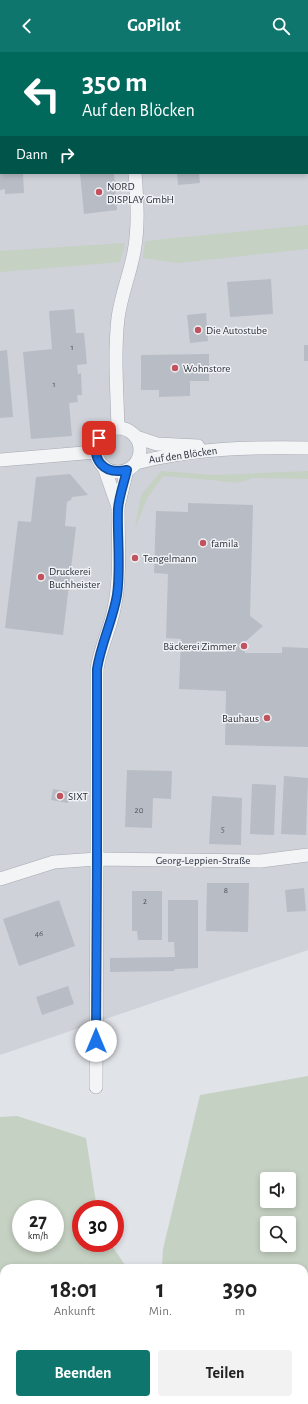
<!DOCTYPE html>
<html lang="de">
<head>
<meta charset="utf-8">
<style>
  body { margin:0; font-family:"Alegreya Sans",sans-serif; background:#f2f2f2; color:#222; height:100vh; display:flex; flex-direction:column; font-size:15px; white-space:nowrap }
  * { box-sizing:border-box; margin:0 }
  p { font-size:13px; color:#767676 }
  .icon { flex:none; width:22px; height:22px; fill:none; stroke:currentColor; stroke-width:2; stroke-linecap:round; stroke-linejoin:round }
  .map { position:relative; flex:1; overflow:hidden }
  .panel { position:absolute; left:0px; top:1212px; width:308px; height:140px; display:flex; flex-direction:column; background:#fff; border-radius:12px 12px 0 0; box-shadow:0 2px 6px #0003 }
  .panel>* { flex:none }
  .guide { position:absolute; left:0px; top:0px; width:308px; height:122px; box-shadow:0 2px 6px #0003; background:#00695c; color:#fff; overflow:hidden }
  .buttons { position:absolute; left:260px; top:1120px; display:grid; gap:8px }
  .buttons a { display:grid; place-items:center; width:36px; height:36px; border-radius:4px; background:#fff; box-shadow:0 2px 6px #0003; font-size:20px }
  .speed { position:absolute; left:12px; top:1148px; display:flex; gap:8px; font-size:20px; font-weight:700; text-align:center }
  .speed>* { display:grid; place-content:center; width:52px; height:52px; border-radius:50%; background:#fff; box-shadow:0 2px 6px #0003; line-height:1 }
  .speed small { font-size:10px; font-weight:400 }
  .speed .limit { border:6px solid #d22; background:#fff; color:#111 }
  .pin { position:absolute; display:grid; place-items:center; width:34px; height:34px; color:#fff; margin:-17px; border-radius:8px; box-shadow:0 2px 6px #0006 }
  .me { position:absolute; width:44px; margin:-22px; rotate:0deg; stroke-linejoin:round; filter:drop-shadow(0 0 3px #0008) }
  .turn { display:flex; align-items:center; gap:14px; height:84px; padding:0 16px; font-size:18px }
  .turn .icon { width:52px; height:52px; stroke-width:2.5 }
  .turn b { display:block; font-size:28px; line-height:34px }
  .then { display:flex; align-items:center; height:38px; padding:0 16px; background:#0003; gap:8px; font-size:15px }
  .eta { display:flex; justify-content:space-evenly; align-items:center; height:68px; text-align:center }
  .eta b { font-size:24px; font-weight:600; line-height:28px }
  .cta { display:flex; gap:8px; margin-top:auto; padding:8px 16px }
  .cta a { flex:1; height:46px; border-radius:4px; background:#0f766e; color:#fff; font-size:16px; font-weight:600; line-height:46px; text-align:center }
  .cta a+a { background:#f2f2f2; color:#222 }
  header { display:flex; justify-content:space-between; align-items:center; height:52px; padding:0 16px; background:#0f766e; color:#fff; font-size:18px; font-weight:600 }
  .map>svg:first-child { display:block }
  .built { fill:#cfd2d9; fill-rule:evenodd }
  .green { fill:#c5d1c2; fill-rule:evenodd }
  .building { fill:#b8bcc4 }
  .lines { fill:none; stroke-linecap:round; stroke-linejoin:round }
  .minor-casing { stroke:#a6aab1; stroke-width:14 }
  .minor { stroke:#f3f4f6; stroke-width:13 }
  .route-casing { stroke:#114b97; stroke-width:10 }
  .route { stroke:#1a73e8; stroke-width:7 }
  .poi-dot { fill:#c0535e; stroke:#f0f2f5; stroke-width:1.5 }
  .labels { text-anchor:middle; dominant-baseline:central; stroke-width:3; stroke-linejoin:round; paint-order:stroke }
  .number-label { font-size:9px; fill:#4e545f }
  .poi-label { font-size:11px; fill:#2b313d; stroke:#f0f2f5; text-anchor:start }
  .street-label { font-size:11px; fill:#2b313d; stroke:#f0f2f5 }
</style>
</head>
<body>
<header><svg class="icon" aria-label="back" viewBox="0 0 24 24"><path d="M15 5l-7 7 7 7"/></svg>GoPilot<svg class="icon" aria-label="search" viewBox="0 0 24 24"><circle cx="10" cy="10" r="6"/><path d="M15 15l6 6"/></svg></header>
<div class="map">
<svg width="308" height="1352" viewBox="0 0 308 1352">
  <rect width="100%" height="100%" fill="#e0e3e8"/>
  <path class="built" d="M0 0H308V898L0 1003ZM1 1H307V121H1Z"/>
  <g class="green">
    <path d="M308 173V197L178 211 143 206 145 189Z"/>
    <path d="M125 191 120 210 0 220V199Z"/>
    <path d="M161 419 216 423 308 419V427L252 426C238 434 224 429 210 428 194 427 178 425 163 424L148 445 135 476 141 443Z"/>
    <path d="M308 1024V1352H196L194 1348H304V1216H162L163 1197 200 1043ZM267 1127H289V1149H267ZM267 1171H289V1193H267Z"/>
    <path d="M17 1064 86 1086 97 1157H81V1191H110L127 1216H4V1335L0 1338V1065ZM21 1157H55V1191H21Z"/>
  </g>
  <g class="building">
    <path d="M0 121H23L24 141 5 142V137L0 138Z"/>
    <path d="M80 121H114L117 158 84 162Z"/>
    <path d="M177 121H199L200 131 178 133Z"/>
    <path d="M271 227 273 262 230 265 227 230Z"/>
    <path d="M74 257 76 281H84L87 312 77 313 78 322 81 321 82 343H77L78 350 69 351 72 384 31 387 23 300 52 297 49 259Z"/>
    <path d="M206 261 208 289 190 291 187 263Z"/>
    <rect x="304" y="293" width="4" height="16"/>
    <path d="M7 298 13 365 0 366V299Z"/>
    <path d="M209 302V329H190V344L159 345V338H141V303Z"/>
    <path d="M70 422 88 443 72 445 71 448 67 450 65 474 76 475 63 583 5 576 18 469 31 470 36 425Z"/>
    <path d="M188 451 253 453 250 564 263 574 246 589 245 601H282V595L308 596V695L225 693 226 639 179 637 181 587 166 586 168 522 154 521 156 459 188 460Z"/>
    <path d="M127 718 172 719 171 747 153 746 152 776 125 775Z"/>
    <path d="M284 724 308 726 306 783 281 782Z"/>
    <path d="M252 732 276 733 274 783 250 782Z"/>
    <path d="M53 737 70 740 68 751 51 748Z"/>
    <path d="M212 744 242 746 241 793 209 792Z"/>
    <path d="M207 831H249L248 880 206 879Z"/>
    <path d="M304 836 306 859 287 860 285 838Z"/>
    <path d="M132 839H162V888H138L137 879H132Z"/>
    <path d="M59 848 75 894 19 914 3 867Z"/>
    <path d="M168 848H198V916L175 917 174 919 110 920V906L175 905 174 890H168Z"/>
    <path d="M68 934 74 952 42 963 36 945Z"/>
  </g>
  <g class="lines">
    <defs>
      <g id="minor">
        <path d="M307 54H308"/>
        <path d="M0 64H1"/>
        <circle cx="118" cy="398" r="22"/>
        <path d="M118 376C117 339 114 302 118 266 121 243 130 222 134 200 139 174 137 147 135 121"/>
        <path d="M136 385 157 392 198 394"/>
        <path d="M0 408 96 400"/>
        <path d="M136 411C192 396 251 395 308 396"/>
        <path d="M104 415 118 455 127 418"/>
        <path d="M0 827 54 810 97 807 261 809 308 803"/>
        <path d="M96 1035 97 807V617C100 596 110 578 114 557 121 524 118 489 118 455"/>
      </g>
    </defs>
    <use href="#minor" class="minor-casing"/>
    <use href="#minor" class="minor"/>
  </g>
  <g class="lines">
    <defs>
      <path id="route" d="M96 989 97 807V617C101 591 113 568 117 543 121 515 117 485 118 457 119 444 124 431 127 418 104 423 90 408 99 386"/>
    </defs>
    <use href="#route" class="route-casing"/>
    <use href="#route" class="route"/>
  </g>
  <g class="poi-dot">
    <circle cx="99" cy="140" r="4"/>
    <circle cx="198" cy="278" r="4"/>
    <circle cx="175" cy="316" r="4"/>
    <circle cx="203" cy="491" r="4"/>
    <circle cx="135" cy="506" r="4"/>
    <circle cx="41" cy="525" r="4"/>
    <circle cx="244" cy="594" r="4"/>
    <circle cx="267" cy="666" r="4"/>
    <circle cx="60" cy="744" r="4"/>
  </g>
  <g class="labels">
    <g class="number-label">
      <text x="72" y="295">1</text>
      <text x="54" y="332">1</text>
      <text x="139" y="758">20</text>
      <text x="223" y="777">5</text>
      <text x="226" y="838">8</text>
      <text x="145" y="849">2</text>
      <text x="39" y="881">46</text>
    </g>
    <g class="poi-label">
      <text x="107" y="134">NORD<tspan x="107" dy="13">DISPLAY GmbH</tspan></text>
      <text x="206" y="278">Die Autostube</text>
      <text x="183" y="316">Wohnstore</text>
      <text x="211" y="491">famila</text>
      <text x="143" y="506">Tengelmann</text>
      <text x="49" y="519">Druckerei<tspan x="49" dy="13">Buchheister</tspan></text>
      <text x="236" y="594" text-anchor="end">Bäckerei Zimmer</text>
      <text x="259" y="666" text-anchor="end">Bauhaus</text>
      <text x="68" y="744">SIXT</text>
    </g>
    <g class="street-label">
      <text transform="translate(183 403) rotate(-8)">Auf den Blöcken</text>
      <text x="203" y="808">Georg-Leppien-Straße</text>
    </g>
  </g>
</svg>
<div class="buttons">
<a><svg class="icon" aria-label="sound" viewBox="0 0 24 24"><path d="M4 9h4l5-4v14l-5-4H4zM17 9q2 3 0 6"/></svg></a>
<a><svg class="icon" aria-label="search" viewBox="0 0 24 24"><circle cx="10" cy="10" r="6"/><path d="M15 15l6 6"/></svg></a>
</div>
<div class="speed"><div>27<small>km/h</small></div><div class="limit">30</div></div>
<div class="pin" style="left:99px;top:386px;background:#d93025"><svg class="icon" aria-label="arrive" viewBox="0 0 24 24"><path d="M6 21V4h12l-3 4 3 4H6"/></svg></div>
<svg class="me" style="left:96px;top:989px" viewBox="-20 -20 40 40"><circle r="19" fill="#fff"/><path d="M0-13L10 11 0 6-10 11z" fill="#1a73e8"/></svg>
<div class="guide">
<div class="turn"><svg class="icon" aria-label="left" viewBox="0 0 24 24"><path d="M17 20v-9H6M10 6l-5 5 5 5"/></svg><div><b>350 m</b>Auf den Blöcken</div></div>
<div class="then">Dann<svg class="icon" aria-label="right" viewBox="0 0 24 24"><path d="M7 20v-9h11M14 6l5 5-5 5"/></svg></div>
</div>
<section class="panel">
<div class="eta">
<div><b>18:01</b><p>Ankunft</p></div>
<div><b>1</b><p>Min.</p></div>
<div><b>390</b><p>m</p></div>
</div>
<div class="cta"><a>Beenden</a><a>Teilen</a></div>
</section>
</div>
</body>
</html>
